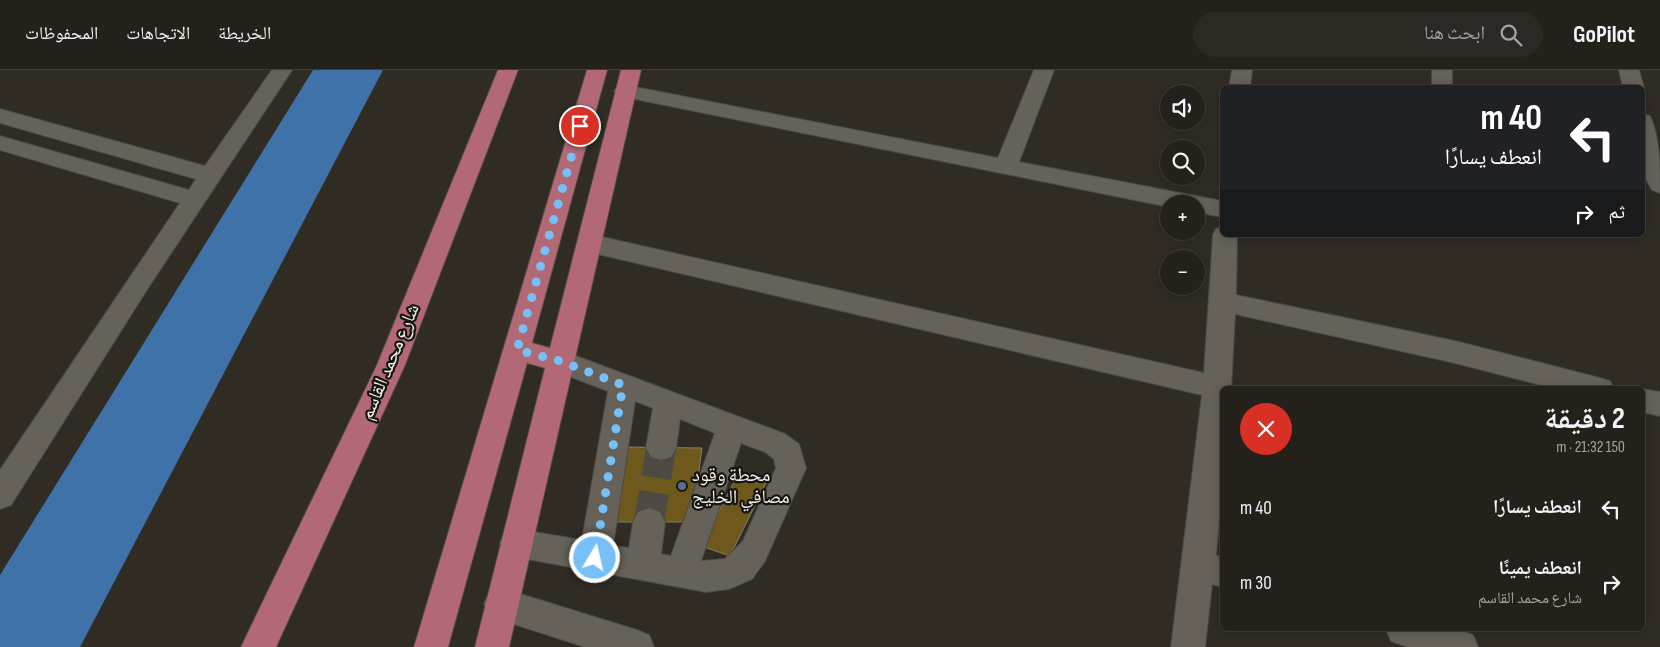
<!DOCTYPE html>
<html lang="ar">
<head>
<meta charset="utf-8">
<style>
  body { margin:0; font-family:"Sofia Sans Condensed","Noto Naskh Arabic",sans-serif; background:#2c2924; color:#f1f3f6; direction:rtl; height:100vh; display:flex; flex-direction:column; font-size:19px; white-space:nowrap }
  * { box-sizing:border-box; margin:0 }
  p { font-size:16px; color:#a3a3a3 }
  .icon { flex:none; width:28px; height:28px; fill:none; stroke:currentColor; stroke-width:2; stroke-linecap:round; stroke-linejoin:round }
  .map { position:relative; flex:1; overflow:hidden; direction:ltr }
  .panel { position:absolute; left:1220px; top:316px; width:425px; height:245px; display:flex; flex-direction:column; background:#24211b; border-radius:8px; box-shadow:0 2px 12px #0003,0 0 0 1px #413e3a; direction:rtl }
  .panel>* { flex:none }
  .hud { position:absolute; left:1220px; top:15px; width:425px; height:152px; border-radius:8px; box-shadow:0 2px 12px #0003,0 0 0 1px #413e3a; direction:rtl; background:#202124; color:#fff; overflow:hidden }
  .tools { position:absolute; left:1160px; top:15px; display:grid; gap:10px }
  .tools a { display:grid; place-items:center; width:45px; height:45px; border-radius:50%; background:#24211b; box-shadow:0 2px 12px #0003,0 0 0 1px #413e3a; font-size:25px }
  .pin { position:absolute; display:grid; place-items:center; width:42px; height:42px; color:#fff; margin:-21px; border:2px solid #fff; border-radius:50%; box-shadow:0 1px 5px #0007 }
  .me { position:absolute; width:55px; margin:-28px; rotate:9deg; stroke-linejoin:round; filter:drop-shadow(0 0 4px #0008) }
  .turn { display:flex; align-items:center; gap:18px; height:105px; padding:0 20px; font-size:22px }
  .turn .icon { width:65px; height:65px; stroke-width:2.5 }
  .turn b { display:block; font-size:35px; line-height:42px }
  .then { display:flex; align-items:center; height:48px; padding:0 20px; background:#0003; gap:10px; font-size:19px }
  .round { display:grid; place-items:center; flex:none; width:52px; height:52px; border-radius:26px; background:#2c2924 }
  .overview { display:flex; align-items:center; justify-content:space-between; height:85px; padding:0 20px }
  h1 { font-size:30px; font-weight:700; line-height:38px }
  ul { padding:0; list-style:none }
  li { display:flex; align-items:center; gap:15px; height:75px; padding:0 20px }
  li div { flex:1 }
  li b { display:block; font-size:19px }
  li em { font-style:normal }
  header { display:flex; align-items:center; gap:30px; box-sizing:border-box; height:70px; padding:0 25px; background:#24211b; border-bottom:1px solid #413e3a }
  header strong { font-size:24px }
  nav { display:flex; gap:28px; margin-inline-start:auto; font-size:18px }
  .search { width:350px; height:45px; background:#2c2924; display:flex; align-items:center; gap:12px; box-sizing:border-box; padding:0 18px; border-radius:28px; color:#a3a3a3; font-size:19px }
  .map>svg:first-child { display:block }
  .water { fill:#3f72a9 }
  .building { fill:#6f581c; stroke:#817d73 }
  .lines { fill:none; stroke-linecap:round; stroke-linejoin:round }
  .minor-tunnel { stroke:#4d4a42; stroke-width:30; stroke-dasharray:30 15; stroke-linecap:butt }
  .minor-casing { stroke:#4d4a43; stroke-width:2 }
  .major-casing { stroke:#4d4a43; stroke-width:2 }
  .minor { fill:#666259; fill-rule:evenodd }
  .major { fill:#b26975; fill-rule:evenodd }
  .route { stroke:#77bff7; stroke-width:9; stroke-dasharray:0 16.2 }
  .service-dot { fill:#5c6f8a; stroke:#161511; stroke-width:2 }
  .labels { text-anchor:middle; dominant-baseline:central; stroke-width:4.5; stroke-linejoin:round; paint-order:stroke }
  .street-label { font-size:19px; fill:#f4f2ed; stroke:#161511 }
  .poi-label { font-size:19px; fill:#f4f2ed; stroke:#161511; text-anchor:start }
</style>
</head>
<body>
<header>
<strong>GoPilot</strong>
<div class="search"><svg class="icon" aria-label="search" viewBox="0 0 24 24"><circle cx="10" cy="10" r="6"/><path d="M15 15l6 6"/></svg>ابحث هنا</div>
<nav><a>الخريطة</a><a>الاتجاهات</a><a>المحفوظات</a></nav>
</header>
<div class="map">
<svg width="1660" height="577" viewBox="0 0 1660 577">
  <rect width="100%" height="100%" fill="#302c24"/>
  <path class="water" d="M313 0H383L80 577H0V505Z"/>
  <g class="building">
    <path d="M628 377 702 378 692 452H614Z"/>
    <path d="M738 404 766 413 730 486 701 476Z"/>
  </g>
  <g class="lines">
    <path class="minor-tunnel" d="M649 452 661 378"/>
    <defs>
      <g id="minor">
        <path d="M272 0H292L148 218 11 435 0 439V400L180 133 0 80V66L189 120 196 109 0 53V39L205 96Z"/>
        <path d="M1034 0H1054L1019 92 1222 131V147L1196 142V134H1169V137L625 27 618 25 614 21 618 17 625 15 998 88Z"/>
        <path d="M1232 0H1252L1250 18H1229Z"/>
        <rect x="1432" y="0" width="20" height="18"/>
        <path d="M1619 0H1639L1644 18 1642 21V18H1623Z"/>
        <path d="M1642 44 1650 46C1660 68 1660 98 1660 123L1652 120C1638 99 1642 69 1642 44Z"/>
        <path d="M1222 157V165H1237L1236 225 1455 271 1600 308 1610 311 1614 319H1556L1455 293 1235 244 1231 319H1222V418L1216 485 1222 487V517L1212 514 1205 577H1171L1202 325 589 182 580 179 577 173 580 167 589 164 1204 303 1213 165 1216 159Z"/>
        <path d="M560 280 785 364 799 374 806 398 765 491 752 509 729 519 706 522 516 487 505 483 500 473 505 463 516 459 582 470 608 321 550 299 546 291 550 283ZM635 331 653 338 646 378 651 387 661 390 671 387 676 378 680 349 715 363 671 486 661 484 665 452 660 442 649 438 638 442 633 452 629 478 613 476ZM741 373 765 382 774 389 776 398 743 471 725 489 701 491Z"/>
        <path d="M1642 319 1660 322V346L1642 342Z"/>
        <path d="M501 518 637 560 649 565 654 577H585L501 550 489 545 484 534 489 523Z"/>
        <path d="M1386 559H1456L1473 565 1478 577H1408L1391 571Z"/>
      </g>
      <g id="major">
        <path d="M498 0H518L405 295 276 577H241L377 295Z"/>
        <path d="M587 0H607L532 273 550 278 621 0H641L509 577H475L545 298 527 293 448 577H414Z"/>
      </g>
    </defs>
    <use href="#minor" class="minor-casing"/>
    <use href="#major" class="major-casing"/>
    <use href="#minor" class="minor"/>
    <use href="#major" class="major"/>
  </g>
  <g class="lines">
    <path class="route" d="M580 56 517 280 560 291 623 315 595 488"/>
  </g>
  <circle class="service-dot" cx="682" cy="416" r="5"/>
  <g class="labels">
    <g class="street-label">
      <text transform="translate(390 292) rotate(-67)">شارع محمد القاسم</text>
    </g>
    <g class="poi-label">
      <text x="692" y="405">محطة وقود<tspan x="692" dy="22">مصافي الخليج</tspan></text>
    </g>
  </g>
</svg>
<div class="tools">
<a><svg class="icon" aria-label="sound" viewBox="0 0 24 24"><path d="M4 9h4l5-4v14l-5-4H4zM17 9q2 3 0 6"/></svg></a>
<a><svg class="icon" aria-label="search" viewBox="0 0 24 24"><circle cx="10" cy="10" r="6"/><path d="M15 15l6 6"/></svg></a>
<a>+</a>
<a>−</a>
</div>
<div class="pin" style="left:580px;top:56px;background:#d93025"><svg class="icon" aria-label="arrive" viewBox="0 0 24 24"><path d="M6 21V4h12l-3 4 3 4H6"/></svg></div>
<svg class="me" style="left:595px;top:488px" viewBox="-20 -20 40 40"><circle r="17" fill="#77bff7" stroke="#fff" stroke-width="3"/><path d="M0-11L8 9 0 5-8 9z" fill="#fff"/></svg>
<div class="hud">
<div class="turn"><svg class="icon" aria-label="left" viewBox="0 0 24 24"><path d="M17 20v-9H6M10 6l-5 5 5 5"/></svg><div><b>40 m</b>انعطف يسارًا</div></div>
<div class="then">ثم<svg class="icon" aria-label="right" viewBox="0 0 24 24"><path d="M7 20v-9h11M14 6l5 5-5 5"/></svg></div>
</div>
<section class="panel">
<div class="overview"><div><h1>2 دقيقة</h1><p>150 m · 21:32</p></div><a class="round" style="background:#d93025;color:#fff"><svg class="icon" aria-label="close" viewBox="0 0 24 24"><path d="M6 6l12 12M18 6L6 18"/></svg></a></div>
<ul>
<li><svg class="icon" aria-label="left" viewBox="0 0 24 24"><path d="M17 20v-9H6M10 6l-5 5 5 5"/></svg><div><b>انعطف يسارًا</b></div><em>40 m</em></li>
<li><svg class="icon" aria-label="right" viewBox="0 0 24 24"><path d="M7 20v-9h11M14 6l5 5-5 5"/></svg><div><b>انعطف يمينًا</b><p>شارع محمد القاسم</p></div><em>30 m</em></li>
</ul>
</section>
</div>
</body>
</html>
